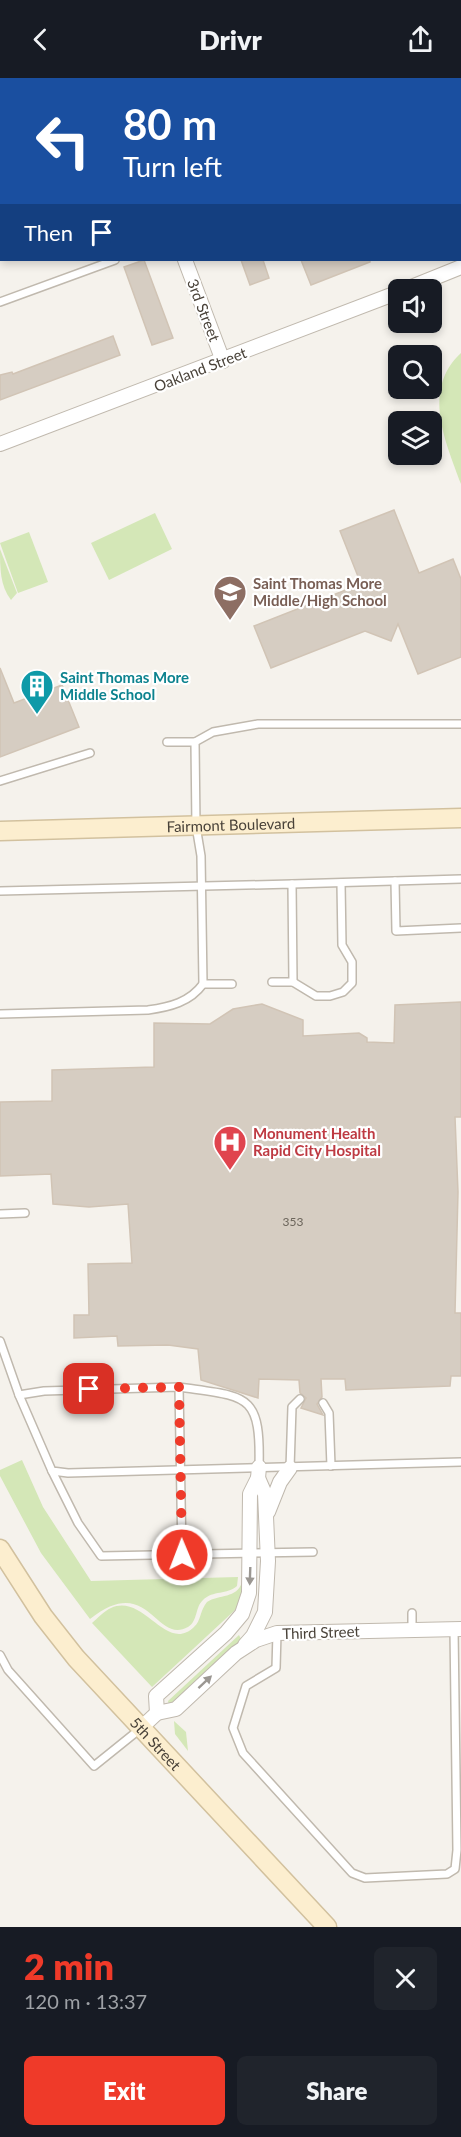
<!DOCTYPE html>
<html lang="en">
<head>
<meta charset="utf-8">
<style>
  body { margin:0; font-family:Lato,sans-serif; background:#20242c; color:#f1f3f6; height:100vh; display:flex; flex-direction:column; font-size:22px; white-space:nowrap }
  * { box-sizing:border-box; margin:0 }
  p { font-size:20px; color:#9ea1a6 }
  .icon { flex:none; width:33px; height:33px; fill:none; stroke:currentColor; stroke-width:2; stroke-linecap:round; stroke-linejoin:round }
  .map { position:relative; height:1849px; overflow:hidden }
  .drawer { display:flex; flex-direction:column; background:#171b24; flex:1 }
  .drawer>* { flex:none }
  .hud { position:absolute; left:0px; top:0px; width:462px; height:183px; box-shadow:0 3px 9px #0003; background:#1a4fa0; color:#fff; overflow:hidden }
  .fabs { position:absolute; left:388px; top:201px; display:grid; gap:12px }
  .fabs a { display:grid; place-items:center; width:54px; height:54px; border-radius:9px; background:#171b24; box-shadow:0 3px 9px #0003; font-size:30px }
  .pin { position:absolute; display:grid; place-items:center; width:51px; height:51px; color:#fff; margin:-26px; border-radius:12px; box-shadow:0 3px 9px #0006 }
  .me { position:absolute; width:66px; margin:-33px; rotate:359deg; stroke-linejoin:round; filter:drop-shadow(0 0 4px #0008) }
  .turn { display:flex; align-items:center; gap:21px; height:126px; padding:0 24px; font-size:27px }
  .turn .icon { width:78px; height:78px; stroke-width:2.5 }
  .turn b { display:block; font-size:42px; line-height:51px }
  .then { display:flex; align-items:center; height:57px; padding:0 24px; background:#0003; gap:12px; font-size:22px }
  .round { display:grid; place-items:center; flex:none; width:63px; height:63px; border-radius:9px; background:#20242c }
  .headline { display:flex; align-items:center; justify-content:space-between; height:102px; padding:0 24px }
  h1 { font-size:36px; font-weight:800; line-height:45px; color:#ef3a29 }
  .button { display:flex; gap:12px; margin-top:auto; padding:12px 24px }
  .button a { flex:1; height:69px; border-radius:9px; background:#ef3a29; color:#fff; font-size:24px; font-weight:800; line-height:69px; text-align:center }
  .button a+a { background:#20242c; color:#f1f3f6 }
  header { display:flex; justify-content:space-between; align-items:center; height:78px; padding:0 24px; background:#171b24; font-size:27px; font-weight:800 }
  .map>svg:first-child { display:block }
  .green { fill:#d4e7b7 }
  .building { fill:#d6cdc2; stroke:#d1c4b5; stroke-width:1.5 }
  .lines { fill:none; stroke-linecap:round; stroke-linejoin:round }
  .lane-casing { stroke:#c0b9ae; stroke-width:10 }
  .street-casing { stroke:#c0b9ae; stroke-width:16 }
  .secondary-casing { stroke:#d2c19e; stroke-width:21 }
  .lane { stroke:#fff; stroke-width:7 }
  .street { stroke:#fff; stroke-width:14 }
  .secondary { stroke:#fceecf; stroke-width:18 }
  .oneway { fill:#9b9792 }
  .route { stroke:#ef3a29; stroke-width:10; stroke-dasharray:0 18 }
  .labels { text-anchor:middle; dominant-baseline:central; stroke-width:4.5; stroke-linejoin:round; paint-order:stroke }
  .number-label { font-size:12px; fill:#6c655b }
  .street-label { font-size:15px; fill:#494239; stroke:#fff }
  .education-label { font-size:15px; font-weight:bold; fill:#785e54; stroke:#fff; text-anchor:start }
  .culture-label { font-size:15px; font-weight:bold; fill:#0d838f; stroke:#fff; text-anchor:start }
  .health-label { font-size:15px; font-weight:bold; fill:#be3a42; stroke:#fff; text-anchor:start }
</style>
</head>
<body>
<header><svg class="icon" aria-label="back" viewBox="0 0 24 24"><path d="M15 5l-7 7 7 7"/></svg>Drivr<svg class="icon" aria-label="share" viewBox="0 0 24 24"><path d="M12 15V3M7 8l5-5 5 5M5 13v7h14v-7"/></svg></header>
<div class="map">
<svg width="461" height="1849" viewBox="0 0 461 1849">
  <rect width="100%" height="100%" fill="#f5f2ec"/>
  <g class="green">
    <path d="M461 275V406C446 364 421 312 461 275Z"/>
    <path d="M155 435 172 471 109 502 91 465Z"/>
    <path d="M29 454 48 504 18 515 0 465Z"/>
    <path d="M0 471 17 515 11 522C0 508 0 490 0 471Z"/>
    <path d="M22 1382 43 1429 91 1503 238 1499 237 1508C227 1517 213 1512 203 1522 195 1529 198 1543 188 1549 155 1567 149 1494 90 1541L41 1475 0 1398V1392Z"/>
    <path d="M242 1504 245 1505 239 1527 234 1533 152 1609 92 1545C98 1540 104 1533 111 1530 144 1515 166 1576 194 1549 201 1543 200 1532 207 1524 219 1516 237 1521 242 1504Z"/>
    <path d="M239 1557 241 1561 237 1566 169 1627 168 1623Z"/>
    <path d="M174 1643 186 1654 188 1673 175 1656Z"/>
  </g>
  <g class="building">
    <path d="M144 182 173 260 152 267 124 189Z"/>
    <path d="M241 182H263L269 200 250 207Z"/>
    <path d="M301 182H370V184L311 207Z"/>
    <path d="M113 258 120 277 0 322V297L12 294 13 296Z"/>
    <path d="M394 432 419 495 453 481 461 501V579L418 596 398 546 391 563 365 553 271 590 254 548 361 506 340 453Z"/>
    <path d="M0 590 14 625 62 607 79 649 0 679Z"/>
    <path d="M461 924V1039H455L458 1114 455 1235H461V1298H451L450 1308 346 1312 345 1301H321L322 1319 317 1326 323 1337 301 1330 306 1320 300 1315 299 1302 259 1301 258 1320 201 1302 198 1271 168 1267 118 1268 117 1258 74 1260V1237H89L88 1186 132 1185 128 1126 89 1129 53 1126 51 1096 0 1098V1024L52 1023V992L154 989V945L210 946 233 931 262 926 303 942V958L359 955 367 960V964L394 965 395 927Z"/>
  </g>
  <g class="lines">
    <defs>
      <g id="lane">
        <path d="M460 53H461"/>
        <path d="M0 224 115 182"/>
        <path d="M167 664H195"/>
        <path d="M0 703 90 675"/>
        <path d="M395 803 396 853 461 850"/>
        <path d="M292 806 461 801"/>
        <path d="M0 813 292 806 293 904"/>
        <path d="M272 904H293L316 918H330L343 914 352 905V884L342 867 341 805"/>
        <path d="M232 906H203L201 778 196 748 195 664 213 654 258 646H461"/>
        <path d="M0 936 148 932C170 929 190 924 203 906"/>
        <path d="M0 1136 25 1135"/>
        <path d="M0 1263 19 1317 52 1393 68 1395 461 1384"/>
        <path d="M179 1309C247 1319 261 1314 259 1389"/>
        <path d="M19 1317 44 1313 179 1309 182 1477"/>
        <path d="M323 1325 329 1335 331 1388"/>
        <path d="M290 1390 292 1329 300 1321"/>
        <path d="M52 1393 78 1445 101 1478 313 1474"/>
        <path d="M412 1552V1535"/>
        <path d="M277 1555 276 1590 246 1608 233 1650 243 1675 352 1795 365 1800 447 1796 455 1791 457 1772 454 1551"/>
        <path d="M0 1577 8 1592 94 1688 140 1651"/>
      </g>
      <g id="street">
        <path d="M116 0 117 2"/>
        <path d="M226 2 230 0"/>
        <path d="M0 85 2 84"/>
        <path d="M185 182 223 283"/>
        <path d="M404 212 461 189"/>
        <path d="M0 366 399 214"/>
        <path d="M268 1434 280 1404 290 1390"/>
        <path d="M245 1567 253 1558 265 1534 268 1483 265 1416 258 1400"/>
        <path d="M157 1635 156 1618 226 1555 242 1536 249 1515 250 1416 258 1400 259 1389"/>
        <path d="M142 1649 157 1635 176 1631 236 1575 256 1562 277 1555 461 1551"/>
      </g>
      <g id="secondary">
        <path id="s1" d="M0 753 461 740"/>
        <path id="s2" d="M0 1471 43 1538 76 1580 327 1849"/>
      </g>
    </defs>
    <use href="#lane" class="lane-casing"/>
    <use href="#street" class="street-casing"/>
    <use href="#secondary" class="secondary-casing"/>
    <use href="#lane" class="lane"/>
    <use href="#street" class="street"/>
    <use href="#secondary" class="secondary"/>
  </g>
  <defs><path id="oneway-solid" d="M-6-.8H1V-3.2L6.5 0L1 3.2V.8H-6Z" transform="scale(1.5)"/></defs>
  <g class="oneway">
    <use href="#oneway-solid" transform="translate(250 1498) rotate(92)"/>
    <use href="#oneway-solid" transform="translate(205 1604) rotate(-43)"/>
  </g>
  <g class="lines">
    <path class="route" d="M89 1311 179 1309 182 1477"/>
  </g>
  <defs>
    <symbol id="school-pin" viewBox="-11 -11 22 30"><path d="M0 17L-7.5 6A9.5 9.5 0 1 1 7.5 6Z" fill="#8d6e63" stroke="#fff"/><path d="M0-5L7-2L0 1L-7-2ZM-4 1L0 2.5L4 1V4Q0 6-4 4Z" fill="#fff"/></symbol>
    <symbol id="building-pin" viewBox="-11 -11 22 30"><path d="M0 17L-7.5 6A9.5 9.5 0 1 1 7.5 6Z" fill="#0f9aa8" stroke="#fff"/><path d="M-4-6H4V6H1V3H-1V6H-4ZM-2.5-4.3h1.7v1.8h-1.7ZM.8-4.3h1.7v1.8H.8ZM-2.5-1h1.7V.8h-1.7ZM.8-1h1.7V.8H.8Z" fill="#fff"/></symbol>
    <symbol id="hospital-pin" viewBox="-11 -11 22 30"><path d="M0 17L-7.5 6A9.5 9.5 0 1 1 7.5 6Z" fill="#e0444e" stroke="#fff"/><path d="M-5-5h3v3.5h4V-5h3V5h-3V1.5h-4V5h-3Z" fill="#fff"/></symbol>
  </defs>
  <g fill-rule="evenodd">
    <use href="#school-pin" x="211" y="495" width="38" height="52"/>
    <use href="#building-pin" x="18" y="589" width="38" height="52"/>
    <use href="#hospital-pin" x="211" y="1045" width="38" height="52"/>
  </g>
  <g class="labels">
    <g class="number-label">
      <text x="293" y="1143">353</text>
    </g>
    <g class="street-label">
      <text transform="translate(204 232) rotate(69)">3rd Street</text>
      <text transform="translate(200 291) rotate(-21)">Oakland Street</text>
      <text stroke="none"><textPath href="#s1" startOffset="231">Fairmont Boulevard</textPath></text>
      <text transform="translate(321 1554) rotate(-2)">Third Street</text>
      <text stroke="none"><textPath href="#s2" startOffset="250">5th Street</textPath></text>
    </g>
    <g class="education-label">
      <text x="253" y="505">Saint Thomas More<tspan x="253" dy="17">Middle/High School</tspan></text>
    </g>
    <g class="culture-label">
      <text x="60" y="599">Saint Thomas More<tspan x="60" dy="17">Middle School</tspan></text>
    </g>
    <g class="health-label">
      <text x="253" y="1055">Monument Health<tspan x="253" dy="17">Rapid City Hospital</tspan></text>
    </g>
  </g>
</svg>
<div class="fabs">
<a><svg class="icon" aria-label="sound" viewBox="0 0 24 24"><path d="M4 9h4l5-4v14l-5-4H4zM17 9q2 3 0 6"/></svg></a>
<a><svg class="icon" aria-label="search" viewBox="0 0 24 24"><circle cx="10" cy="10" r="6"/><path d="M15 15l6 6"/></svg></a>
<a><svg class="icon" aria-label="layers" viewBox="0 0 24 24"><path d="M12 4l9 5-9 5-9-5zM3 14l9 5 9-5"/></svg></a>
</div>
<div class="pin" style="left:89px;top:1311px;background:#d93025"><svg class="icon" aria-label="arrive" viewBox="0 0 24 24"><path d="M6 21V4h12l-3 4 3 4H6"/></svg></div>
<svg class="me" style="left:182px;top:1477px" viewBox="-20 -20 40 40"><circle r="17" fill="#ef3a29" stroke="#fff" stroke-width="3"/><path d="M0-11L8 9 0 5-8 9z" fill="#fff"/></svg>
<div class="hud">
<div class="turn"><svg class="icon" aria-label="left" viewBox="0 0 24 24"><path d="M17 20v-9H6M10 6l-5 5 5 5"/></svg><div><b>80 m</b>Turn left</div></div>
<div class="then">Then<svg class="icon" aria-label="arrive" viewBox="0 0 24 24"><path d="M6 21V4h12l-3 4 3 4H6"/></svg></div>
</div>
</div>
<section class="drawer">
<div class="headline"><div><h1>2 min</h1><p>120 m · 13:37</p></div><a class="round"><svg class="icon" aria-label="close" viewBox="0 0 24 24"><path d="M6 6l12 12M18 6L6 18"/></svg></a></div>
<div class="button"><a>Exit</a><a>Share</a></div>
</section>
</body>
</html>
